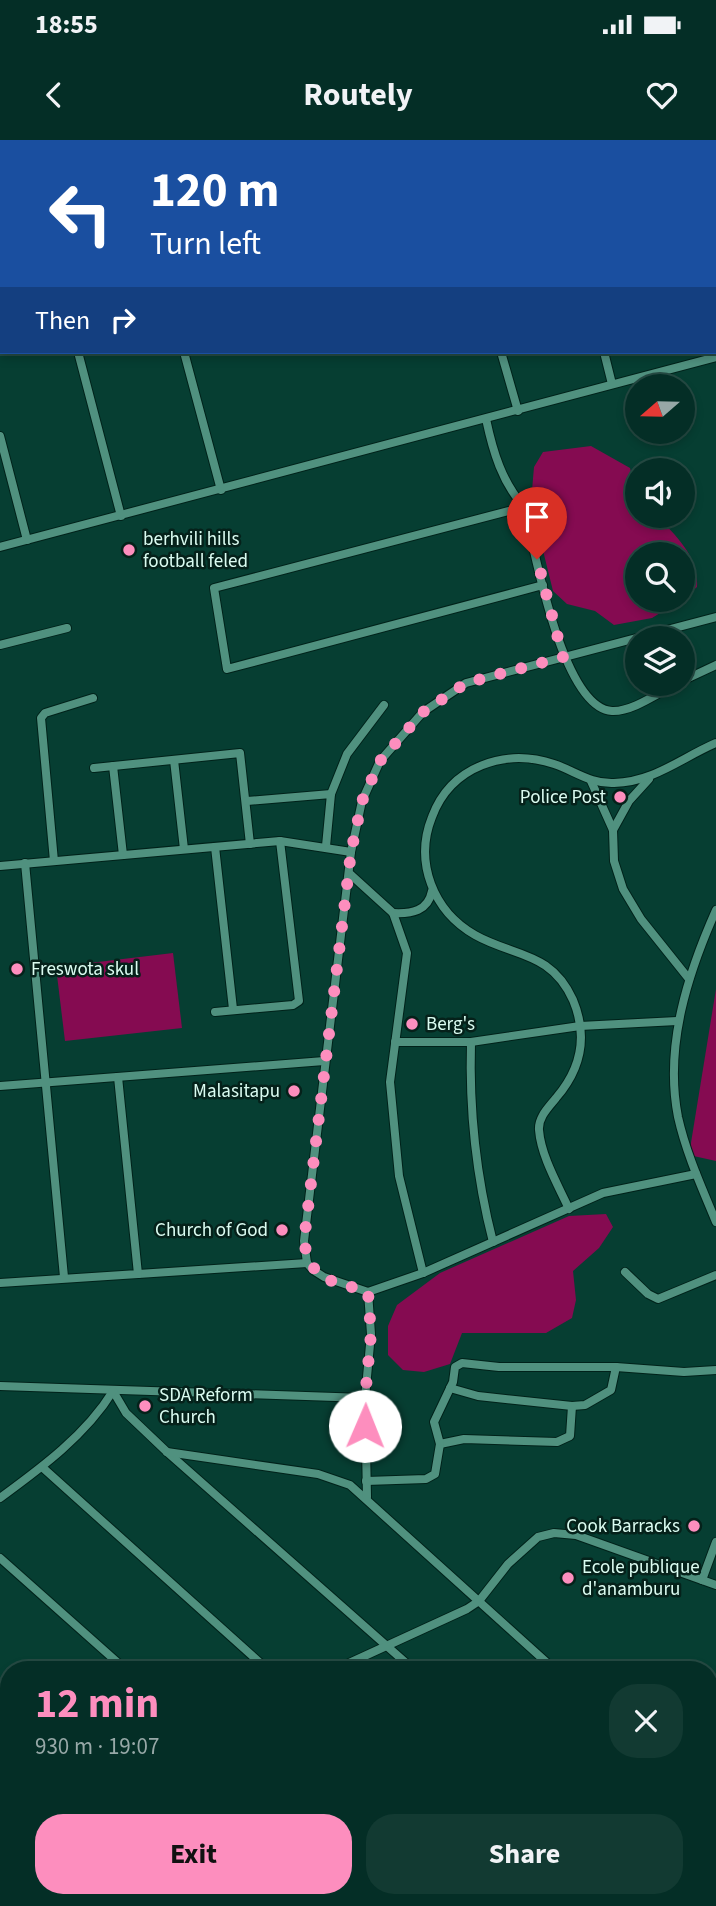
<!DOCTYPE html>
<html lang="en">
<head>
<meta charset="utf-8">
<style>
  body { margin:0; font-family:"Source Sans 3",sans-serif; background:#123a32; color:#f1f3f6; height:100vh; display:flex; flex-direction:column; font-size:26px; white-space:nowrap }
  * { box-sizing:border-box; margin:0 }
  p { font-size:23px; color:#97a8a7 }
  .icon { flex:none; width:38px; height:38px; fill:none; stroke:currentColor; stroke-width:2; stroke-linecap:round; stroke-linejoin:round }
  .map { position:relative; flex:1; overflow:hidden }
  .panel { position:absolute; left:0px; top:1521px; width:718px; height:247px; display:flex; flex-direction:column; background:#042e26; border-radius:28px 28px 0 0; box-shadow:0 4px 10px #0003,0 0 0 2px #254a43 }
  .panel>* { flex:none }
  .top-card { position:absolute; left:0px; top:0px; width:718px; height:214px; box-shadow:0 4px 10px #0003,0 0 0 2px #254a43; background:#1a4fa0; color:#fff; overflow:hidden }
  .needle { width:46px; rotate:250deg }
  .buttons { position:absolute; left:625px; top:234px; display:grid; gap:14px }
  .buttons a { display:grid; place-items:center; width:70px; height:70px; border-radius:50%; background:#042e26; box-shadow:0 4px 10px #0003,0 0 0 2px #254a43; font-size:35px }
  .pin { position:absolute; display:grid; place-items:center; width:60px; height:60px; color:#fff; margin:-72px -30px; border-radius:50% 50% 50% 0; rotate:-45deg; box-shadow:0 0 7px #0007 }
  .pin .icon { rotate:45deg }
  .me { position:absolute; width:77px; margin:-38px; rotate:1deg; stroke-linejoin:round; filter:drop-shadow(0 0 5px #0008) }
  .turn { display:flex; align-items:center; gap:24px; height:147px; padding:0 35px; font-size:32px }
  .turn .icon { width:91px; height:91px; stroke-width:2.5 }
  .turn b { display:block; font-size:49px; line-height:60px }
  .then { display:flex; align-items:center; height:66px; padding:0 35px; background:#0003; gap:14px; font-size:26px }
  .round { display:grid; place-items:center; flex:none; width:74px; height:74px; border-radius:28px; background:#123a32 }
  .overview { display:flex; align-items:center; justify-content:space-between; height:119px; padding:0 35px }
  h1 { font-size:42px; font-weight:700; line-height:52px; color:#fd8ebe }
  .action { display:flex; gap:14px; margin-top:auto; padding:14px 35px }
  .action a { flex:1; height:80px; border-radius:28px; background:#fd8ebe; color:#111; font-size:28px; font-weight:700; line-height:80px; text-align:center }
  .action a+a { background:#123a32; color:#f1f3f6 }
  .status { display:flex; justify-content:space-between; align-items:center; height:49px; padding:0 35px; background:#042e26; direction:ltr }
  .status svg { height:19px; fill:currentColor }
  header { display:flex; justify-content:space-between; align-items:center; height:91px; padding:0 35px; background:#042e26; font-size:32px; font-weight:700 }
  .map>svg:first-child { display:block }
  .green { fill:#850b51 }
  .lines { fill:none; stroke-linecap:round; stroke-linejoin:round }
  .minor-casing { stroke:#00221a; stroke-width:10 }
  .minor { stroke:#50917f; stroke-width:8 }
  .route { stroke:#fd8ebe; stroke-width:12; stroke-dasharray:0 21.6 }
  .poi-dot { fill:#fd8ebe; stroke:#05211a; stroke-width:2.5 }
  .labels { text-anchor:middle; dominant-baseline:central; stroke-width:5; stroke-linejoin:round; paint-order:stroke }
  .poi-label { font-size:19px; fill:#dbfcf1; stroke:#05211a; text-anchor:start }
</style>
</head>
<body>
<div class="status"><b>18:55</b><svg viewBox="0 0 49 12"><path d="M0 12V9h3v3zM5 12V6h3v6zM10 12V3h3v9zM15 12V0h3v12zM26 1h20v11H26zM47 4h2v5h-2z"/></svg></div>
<header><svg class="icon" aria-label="back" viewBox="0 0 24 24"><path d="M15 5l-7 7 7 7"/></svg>Routely<svg class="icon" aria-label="heart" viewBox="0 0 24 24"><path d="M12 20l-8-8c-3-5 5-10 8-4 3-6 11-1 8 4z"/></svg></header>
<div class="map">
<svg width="716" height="1766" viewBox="0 0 716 1766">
  <rect width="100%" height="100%" fill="#063e32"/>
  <g class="green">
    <path d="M0 0H106L2 2 0 96Z"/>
    <path d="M591 306 630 328 637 358V376H657C677 397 699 417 697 447L683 459 682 415H637V460H681L652 478 614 485 595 471 567 464 553 451 531 362 534 327 543 312Z"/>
    <path d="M173 813 182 888 65 901 56 827Z"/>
    <path d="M716 849V1021L689 1015Z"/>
    <path d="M606 1074 613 1087 599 1108 573 1131 576 1160 572 1178 546 1193H462L450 1224 424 1232 403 1230 388 1215V1186L397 1165 440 1133 569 1076Z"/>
  </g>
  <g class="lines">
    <defs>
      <g id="minor">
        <path d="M129 0 130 2"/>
        <path d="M648 0 649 2"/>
        <path d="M259 2 266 0"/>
        <path d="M620 2 626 0"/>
        <path d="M0 167 2 166"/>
        <path d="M78 212 121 376"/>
        <path d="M184 212 221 350"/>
        <path d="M501 212 518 271"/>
        <path d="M604 212 612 244"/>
        <path d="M486 279C493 312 502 342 524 367"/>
        <path d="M0 296 27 400"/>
        <path d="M0 407 716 217"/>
        <path d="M543 445 227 529 214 448 524 367C534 408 562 568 612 571 632 572 658 553 676 544"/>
        <path d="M0 505 67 488"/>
        <path d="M682 541 716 525"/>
        <path d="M174 620 184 709"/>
        <path d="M113 626 123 715"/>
        <path d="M94 628 240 613 250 704"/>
        <path d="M591 641 613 690 614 721 623 749 641 779 689 839"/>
        <path d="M331 654 347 614 384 565"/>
        <path d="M247 661 331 654 326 706"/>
        <path d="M613 690 629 661 649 639"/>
        <path d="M215 707 233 869"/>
        <path d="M54 721 41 578 45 573 93 558"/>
        <path d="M25 723 64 1137"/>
        <path d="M0 726 280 701 351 712"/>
        <path d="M350 734 393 773 407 813 390 942 399 1036 423 1133"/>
        <path d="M716 770C688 833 664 906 678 977 686 1013 702 1048 716 1082"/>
        <path d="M393 773C412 774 428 771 432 751"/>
        <path d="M215 872 293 865 299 861 280 701"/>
        <path d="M395 902H471C469 971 476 1036 493 1102"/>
        <path d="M471 902 580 886 677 881"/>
        <path d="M0 946 324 921"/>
        <path d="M696 1034 603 1053 423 1133 368 1152 324 1137 313 1130 307 1123 304 1101 351 712 362 661 380 621 423 572 466 543 716 477"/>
        <path d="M569 1069C558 1045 541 1016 539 990 538 977 549 967 556 958 581 929 588 896 573 860 551 811 514 817 475 795 433 771 414 722 432 677 451 626 505 608 554 624 575 631 590 644 614 643 654 642 681 618 716 603"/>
        <path d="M625 1132 648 1154 658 1159 716 1135"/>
        <path d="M138 1134 307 1123"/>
        <path d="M0 1143 138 1134 118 937"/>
        <path d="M0 1246 365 1258"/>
        <path d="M450 1248 478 1256 572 1266 585 1265 611 1250 616 1227"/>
        <path d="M113 1251 126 1273 167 1312 414 1530"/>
        <path d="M440 1304 464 1299 557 1302 570 1296 572 1266"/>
        <path d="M167 1312 318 1334 350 1345 555 1530"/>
        <path d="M42 1327 268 1530"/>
        <path d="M366 1341 426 1339 435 1334 440 1304 434 1282 453 1242 455 1227 462 1223 499 1227H616L684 1232 716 1230"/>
        <path d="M367 1357 365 1258 371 1194 368 1152"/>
        <path d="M0 1358C41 1328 86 1295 113 1251"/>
        <path d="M0 1418 126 1530"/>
        <path d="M702 1440 716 1402"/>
        <path d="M334 1530 467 1469 479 1461 508 1424 538 1397 554 1393 576 1395 716 1445"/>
        <path d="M0 1545 9 1554"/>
        <path d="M709 1715H716"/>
        <path d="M0 1722 9 1716"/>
        <path d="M709 1744 716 1739"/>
        <path d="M146 1759 152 1766"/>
        <path d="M243 1759 250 1766"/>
        <path d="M411 1759 414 1766"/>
        <path d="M357 1766 366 1759"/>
        <path d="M677 1766 689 1759"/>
      </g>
    </defs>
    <use href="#minor" class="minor-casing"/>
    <use href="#minor" class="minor"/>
  </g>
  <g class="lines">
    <path class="route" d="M365 1286V1258L371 1194 368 1152C332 1140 311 1143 304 1101L351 712 362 661 380 621 423 572 466 543 563 517 537 419"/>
  </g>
  <g class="poi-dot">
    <circle cx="129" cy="410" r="7"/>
    <circle cx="620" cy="657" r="7"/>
    <circle cx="17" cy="829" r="7"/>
    <circle cx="412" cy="884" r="7"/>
    <circle cx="294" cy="951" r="7"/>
    <circle cx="282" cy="1090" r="7"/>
    <circle cx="145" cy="1266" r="7"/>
    <circle cx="694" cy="1386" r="7"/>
    <circle cx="568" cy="1438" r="7"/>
  </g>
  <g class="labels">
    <g class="poi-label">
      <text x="143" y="399">berhvili hills<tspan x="143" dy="22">football feled</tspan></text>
      <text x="606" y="657" text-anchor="end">Police Post</text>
      <text x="31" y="829">Freswota skul</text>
      <text x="426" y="884">Berg's</text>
      <text x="280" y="951" text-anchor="end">Malasitapu</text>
      <text x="268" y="1090" text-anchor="end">Church of God</text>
      <text x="159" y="1255">SDA Reform<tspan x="159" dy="22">Church</tspan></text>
      <text x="680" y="1386" text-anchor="end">Cook Barracks</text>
      <text x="582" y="1427">Ecole publique<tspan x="582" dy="22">d'anamburu</tspan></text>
    </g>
  </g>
</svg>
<div class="buttons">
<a><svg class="needle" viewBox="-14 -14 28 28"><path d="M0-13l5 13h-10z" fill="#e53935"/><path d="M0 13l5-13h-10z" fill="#97a8a7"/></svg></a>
<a><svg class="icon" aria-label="sound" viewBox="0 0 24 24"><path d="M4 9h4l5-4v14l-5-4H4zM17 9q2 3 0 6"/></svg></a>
<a><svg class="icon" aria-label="search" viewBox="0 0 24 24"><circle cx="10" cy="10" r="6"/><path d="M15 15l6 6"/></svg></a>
<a><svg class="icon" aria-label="layers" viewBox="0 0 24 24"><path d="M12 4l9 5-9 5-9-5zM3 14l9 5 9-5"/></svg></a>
</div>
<div class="pin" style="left:537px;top:419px;background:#d93025"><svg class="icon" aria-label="arrive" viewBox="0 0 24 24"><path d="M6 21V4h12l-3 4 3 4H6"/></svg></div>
<svg class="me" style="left:365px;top:1286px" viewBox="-20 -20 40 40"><circle r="19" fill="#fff"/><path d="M0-13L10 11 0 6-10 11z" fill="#fd8ebe"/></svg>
<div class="top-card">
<div class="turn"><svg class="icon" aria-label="left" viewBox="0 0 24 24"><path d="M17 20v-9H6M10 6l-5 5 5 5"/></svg><div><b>120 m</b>Turn left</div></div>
<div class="then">Then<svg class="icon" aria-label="right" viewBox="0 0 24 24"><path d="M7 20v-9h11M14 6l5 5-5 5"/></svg></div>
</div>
<section class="panel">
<div class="overview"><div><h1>12 min</h1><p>930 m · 19:07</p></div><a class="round"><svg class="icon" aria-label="close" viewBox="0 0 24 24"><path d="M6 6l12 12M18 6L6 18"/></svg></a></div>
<div class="action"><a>Exit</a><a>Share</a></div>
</section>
</div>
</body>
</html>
